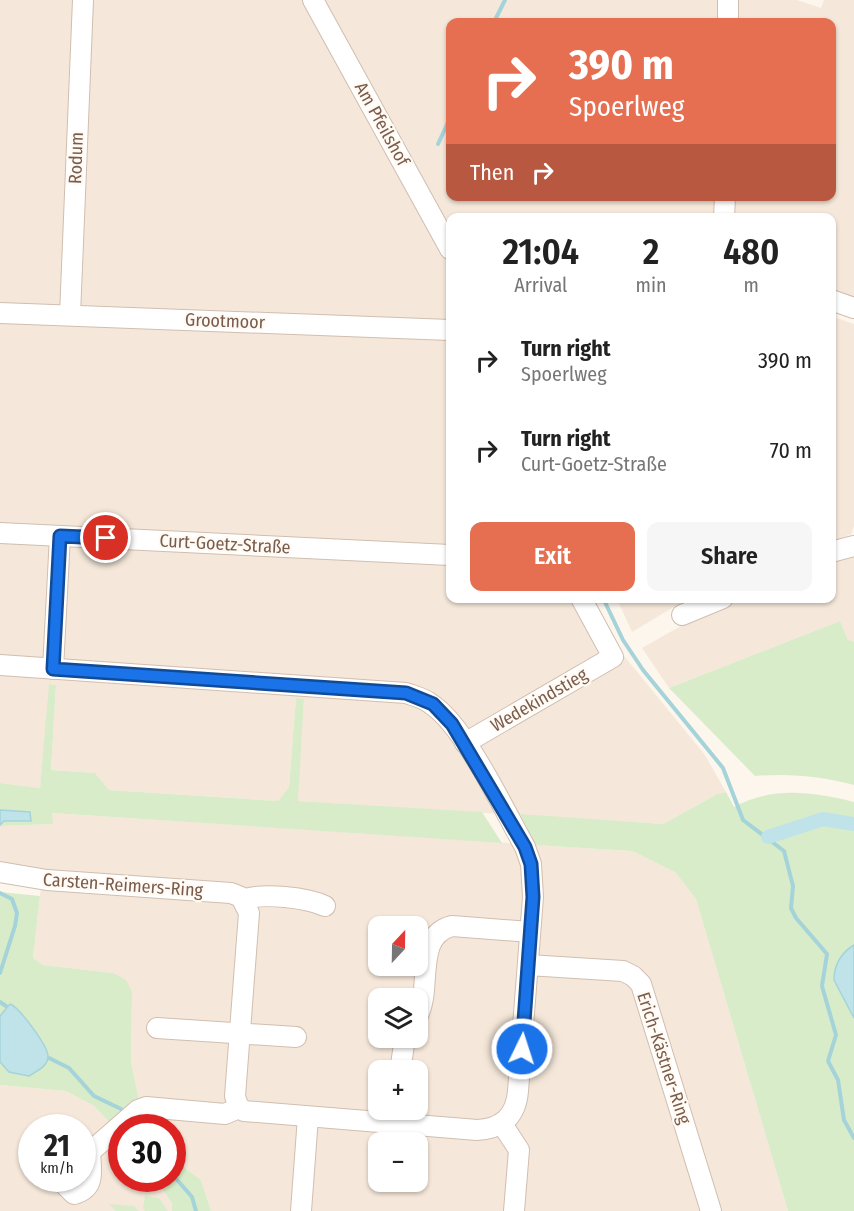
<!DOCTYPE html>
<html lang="en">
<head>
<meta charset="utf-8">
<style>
  body { margin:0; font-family:"Fira Sans Condensed",sans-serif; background:#f6f6f6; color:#222; height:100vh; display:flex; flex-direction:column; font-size:22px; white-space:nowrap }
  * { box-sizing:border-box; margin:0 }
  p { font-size:20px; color:#767676 }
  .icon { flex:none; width:33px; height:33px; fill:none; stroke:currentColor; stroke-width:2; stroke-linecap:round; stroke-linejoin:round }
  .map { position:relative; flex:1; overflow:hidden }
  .drawer { position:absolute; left:446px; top:213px; width:390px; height:390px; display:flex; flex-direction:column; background:#fff; border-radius:12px; box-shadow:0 2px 4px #0004 }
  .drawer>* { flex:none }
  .banner { position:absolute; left:446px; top:18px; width:390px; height:183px; border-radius:12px; box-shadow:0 2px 4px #0004; background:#e76f51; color:#fff; overflow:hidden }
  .needle { width:39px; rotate:22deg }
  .buttons { position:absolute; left:368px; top:916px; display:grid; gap:12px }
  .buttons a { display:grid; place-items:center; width:60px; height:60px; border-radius:12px; background:#fff; box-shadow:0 2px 4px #0004; font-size:30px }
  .speed { position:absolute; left:18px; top:1114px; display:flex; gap:12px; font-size:30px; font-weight:700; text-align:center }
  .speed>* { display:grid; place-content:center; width:78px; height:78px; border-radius:50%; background:#fff; box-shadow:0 2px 4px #0004; line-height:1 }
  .speed small { font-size:15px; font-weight:400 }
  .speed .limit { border:9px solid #d22; background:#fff; color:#111 }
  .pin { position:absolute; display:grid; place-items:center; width:51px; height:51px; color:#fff; margin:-26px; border:3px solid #fff; border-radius:50%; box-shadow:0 2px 6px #0007 }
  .me { position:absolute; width:66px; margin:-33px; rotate:4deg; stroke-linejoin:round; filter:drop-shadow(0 0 4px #0008) }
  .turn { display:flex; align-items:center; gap:21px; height:126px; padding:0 24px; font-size:27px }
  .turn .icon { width:78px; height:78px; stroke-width:2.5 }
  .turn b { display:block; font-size:42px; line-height:51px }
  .then { display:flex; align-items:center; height:57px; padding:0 24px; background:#0003; gap:12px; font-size:22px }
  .eta { display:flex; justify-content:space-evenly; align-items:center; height:102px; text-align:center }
  .eta b { font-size:36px; font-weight:600; line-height:42px }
  .button { display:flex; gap:12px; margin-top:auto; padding:12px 24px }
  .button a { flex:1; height:69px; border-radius:12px; background:#e76f51; color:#fff; font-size:24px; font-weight:600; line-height:69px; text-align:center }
  .button a+a { background:#f6f6f6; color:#222 }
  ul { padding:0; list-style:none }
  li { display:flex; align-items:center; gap:18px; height:90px; padding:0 24px }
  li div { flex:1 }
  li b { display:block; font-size:22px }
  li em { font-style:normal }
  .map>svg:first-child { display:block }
  .residential { fill:#f5e8da; fill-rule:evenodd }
  .green { fill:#d8ecc9 }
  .water { fill:#bfe3e8; stroke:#a5d3da; stroke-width:1.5 }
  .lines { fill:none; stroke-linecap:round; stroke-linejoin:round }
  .stream { stroke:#a5d3da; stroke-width:4 }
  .canal { stroke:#bfe3e8; stroke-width:14 }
  .minor-casing { stroke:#d1beb0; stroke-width:22 }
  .minor { stroke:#fff; stroke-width:20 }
  .route-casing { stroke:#114b97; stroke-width:15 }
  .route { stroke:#1a73e8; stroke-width:10 }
  .labels { text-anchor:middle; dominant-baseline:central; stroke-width:4.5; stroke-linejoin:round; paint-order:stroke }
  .street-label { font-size:18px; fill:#7a5c4d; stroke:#fffaf3 }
</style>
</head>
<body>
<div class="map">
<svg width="854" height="1211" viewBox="0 0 854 1211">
  <rect width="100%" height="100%" fill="#fdf6ec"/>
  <g class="residential">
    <path d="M0 0H302L450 267V598L594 599 625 657 705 755 726 792 717 794 663 824 297 801 304 699H296L289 787 278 801 109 790 95 773 51 770 56 685 50 684 40 788 0 783Z"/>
    <path d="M324 0H722L721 22H450V196L716 197 715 217 450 218V231Z"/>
    <path d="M737 0H797L821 8 824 0H854V300L831 292V218L732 217 731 197 831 196V22H736Z"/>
    <path d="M831 316 854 324V526L851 534 831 542Z"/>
    <path d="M854 555V642L848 641 840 621 669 688 642 648 695 618 744 599 831 598V563Z"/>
    <path d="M617 599H687L632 632Z"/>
    <path d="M52 813 632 851 676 873 696 899 788 1211H211L201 1180 181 1165 173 1153 172 1128H157L139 1100 131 1062 132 992 113 973 43 965 33 958 43 869 0 862V826L52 824ZM378 927H417V966H378ZM378 999H417V1038H378ZM378 1071H417V1110H378ZM378 1143H417V1182H378Z"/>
    <path d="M0 1085 66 1091 94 1106 121 1134 122 1179H155L172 1203V1211H0ZM32 1128H82V1179H32Z"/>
  </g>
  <g class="green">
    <path d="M840 621 848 640 854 642V785C822 776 788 773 755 776L669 688Z"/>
    <path d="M49 684 56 685 51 770 95 773 109 790 278 801 289 787 296 698 304 699 298 801 482 812 502 843 52 813 53 824 0 826V783L40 788Z"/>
    <path d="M726 792 734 807C772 786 813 792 854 802V945L840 957 834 973 835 980 854 1018V1211H788L696 899 676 873 632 851 535 845 520 814 663 824 717 794Z"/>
    <path d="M0 892 40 896 33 958 43 965 113 973 126 980 132 992 131 1062 139 1100 157 1128H122L121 1134 94 1106 66 1091 0 1085V1062L9 1072 29 1076 47 1050 14 1006 0 1015Z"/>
    <path d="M173 1153 181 1165 201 1180 211 1211H172V1203L155 1179H172Z"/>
    <path d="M145 1196 159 1198 168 1211H145L143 1208Z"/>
    <path d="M109 1204 134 1206 139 1211H116Z"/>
  </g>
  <g class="water">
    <path d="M0 810 30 812 31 821H4L0 825Z"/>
    <path d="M854 945V1018L834 980C834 964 841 953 854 945Z"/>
    <path d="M10 1004C19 1007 49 1047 48 1057 48 1066 37 1071 29 1076L9 1072 0 1062V1016Z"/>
  </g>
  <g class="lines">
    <g class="stream">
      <path d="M494 22 505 0"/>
      <path d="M438 144 450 118"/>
      <path d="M603 598 623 640 643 670 723 768 743 820 784 851 793 886 791 908 796 918 827 954 822 986 836 1035 828 1061 838 1080 844 1120 854 1138"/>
      <path d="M0 893 12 899 17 913 15 926 0 973"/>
      <path d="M0 1002 6 1006"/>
      <path d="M49 1058 69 1068 94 1096 121 1109"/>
      <path d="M137 1124 139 1128"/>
      <path d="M172 1174 192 1197 196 1211"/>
    </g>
    <path class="canal" d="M768 837 823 819 854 824"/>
    <defs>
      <g id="minor">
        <path d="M313 0 450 249"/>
        <path d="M728 22V0"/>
        <path d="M724 218 725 196"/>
        <path d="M831 300 854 308"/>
        <path d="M0 313 450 330"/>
        <path d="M70 315 83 0"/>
        <path d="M0 533 450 555"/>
        <path d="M831 552 854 546"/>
        <path d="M682 615 723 598"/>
        <path d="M0 665 406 693C414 696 424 698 431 704 465 726 504 810 525 847L531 864 533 897 518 1091C516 1116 502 1129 477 1130L244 1111 238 1106 235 1096 249 913 241 897 231 893 47 880 0 872"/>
        <path d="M53 669 60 536"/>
        <path d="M465 743 613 657 581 598"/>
        <path d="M244 900C262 892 308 898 325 906"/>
        <path d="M528 965 623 971 633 976 641 984 711 1211"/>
        <path d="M417 1017C433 990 413 936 452 926L530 932"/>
        <path d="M157 1028 296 1037"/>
        <path d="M400 1071 405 1038"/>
        <path d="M502 1124 519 1150 514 1211"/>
        <path d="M82 1159 138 1110 146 1107 225 1114 239 1108"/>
        <path d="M65 1179V1185L74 1194C96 1188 91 1171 90 1152"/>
        <path d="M301 1211 308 1117"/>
      </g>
    </defs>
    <use href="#minor" class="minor-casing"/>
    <use href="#minor" class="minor"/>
  </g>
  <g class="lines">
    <defs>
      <path id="route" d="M106 538 60 536 53 669 406 693 433 704 452 724 525 847 531 864 533 897 522 1049"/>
    </defs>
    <use href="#route" class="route-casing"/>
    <use href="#route" class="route"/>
  </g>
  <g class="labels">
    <g class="street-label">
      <text transform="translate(382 124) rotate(61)">Am Pfeilshof</text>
      <text transform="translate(76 158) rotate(-88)">Rodum</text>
      <text transform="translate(225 321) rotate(2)">Grootmoor</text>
      <text transform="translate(225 544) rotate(3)">Curt-Goetz-Straße</text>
      <text transform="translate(539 700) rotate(-30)">Wedekindstieg</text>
      <text transform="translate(123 885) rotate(4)">Carsten-Reimers-Ring</text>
      <text transform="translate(664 1058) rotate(72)">Erich-Kästner-Ring</text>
    </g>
  </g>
</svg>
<div class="buttons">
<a><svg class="needle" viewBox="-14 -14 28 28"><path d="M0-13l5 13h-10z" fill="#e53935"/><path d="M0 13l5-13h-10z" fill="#767676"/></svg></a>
<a><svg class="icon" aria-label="layers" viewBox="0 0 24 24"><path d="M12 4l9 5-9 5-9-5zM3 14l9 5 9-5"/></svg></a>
<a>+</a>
<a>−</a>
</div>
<div class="speed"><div>21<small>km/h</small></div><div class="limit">30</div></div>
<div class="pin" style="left:106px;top:538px;background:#d93025"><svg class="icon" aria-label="arrive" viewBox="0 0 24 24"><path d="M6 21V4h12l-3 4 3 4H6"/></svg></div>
<svg class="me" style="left:522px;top:1049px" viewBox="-20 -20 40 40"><circle r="17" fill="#1a73e8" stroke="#fff" stroke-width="3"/><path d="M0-11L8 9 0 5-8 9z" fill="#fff"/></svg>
<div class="banner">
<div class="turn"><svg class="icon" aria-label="right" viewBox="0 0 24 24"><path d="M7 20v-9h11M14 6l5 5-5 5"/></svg><div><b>390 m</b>Spoerlweg</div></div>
<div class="then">Then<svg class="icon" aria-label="right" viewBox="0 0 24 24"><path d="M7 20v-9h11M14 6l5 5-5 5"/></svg></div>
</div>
<section class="drawer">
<div class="eta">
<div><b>21:04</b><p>Arrival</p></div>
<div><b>2</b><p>min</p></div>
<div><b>480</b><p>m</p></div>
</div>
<ul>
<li><svg class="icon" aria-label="right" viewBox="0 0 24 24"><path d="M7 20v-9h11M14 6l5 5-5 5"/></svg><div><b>Turn right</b><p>Spoerlweg</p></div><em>390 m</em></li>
<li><svg class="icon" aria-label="right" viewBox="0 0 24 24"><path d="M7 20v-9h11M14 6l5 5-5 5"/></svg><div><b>Turn right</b><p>Curt-Goetz-Straße</p></div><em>70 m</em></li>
</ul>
<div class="button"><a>Exit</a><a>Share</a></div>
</section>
</div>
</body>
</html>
